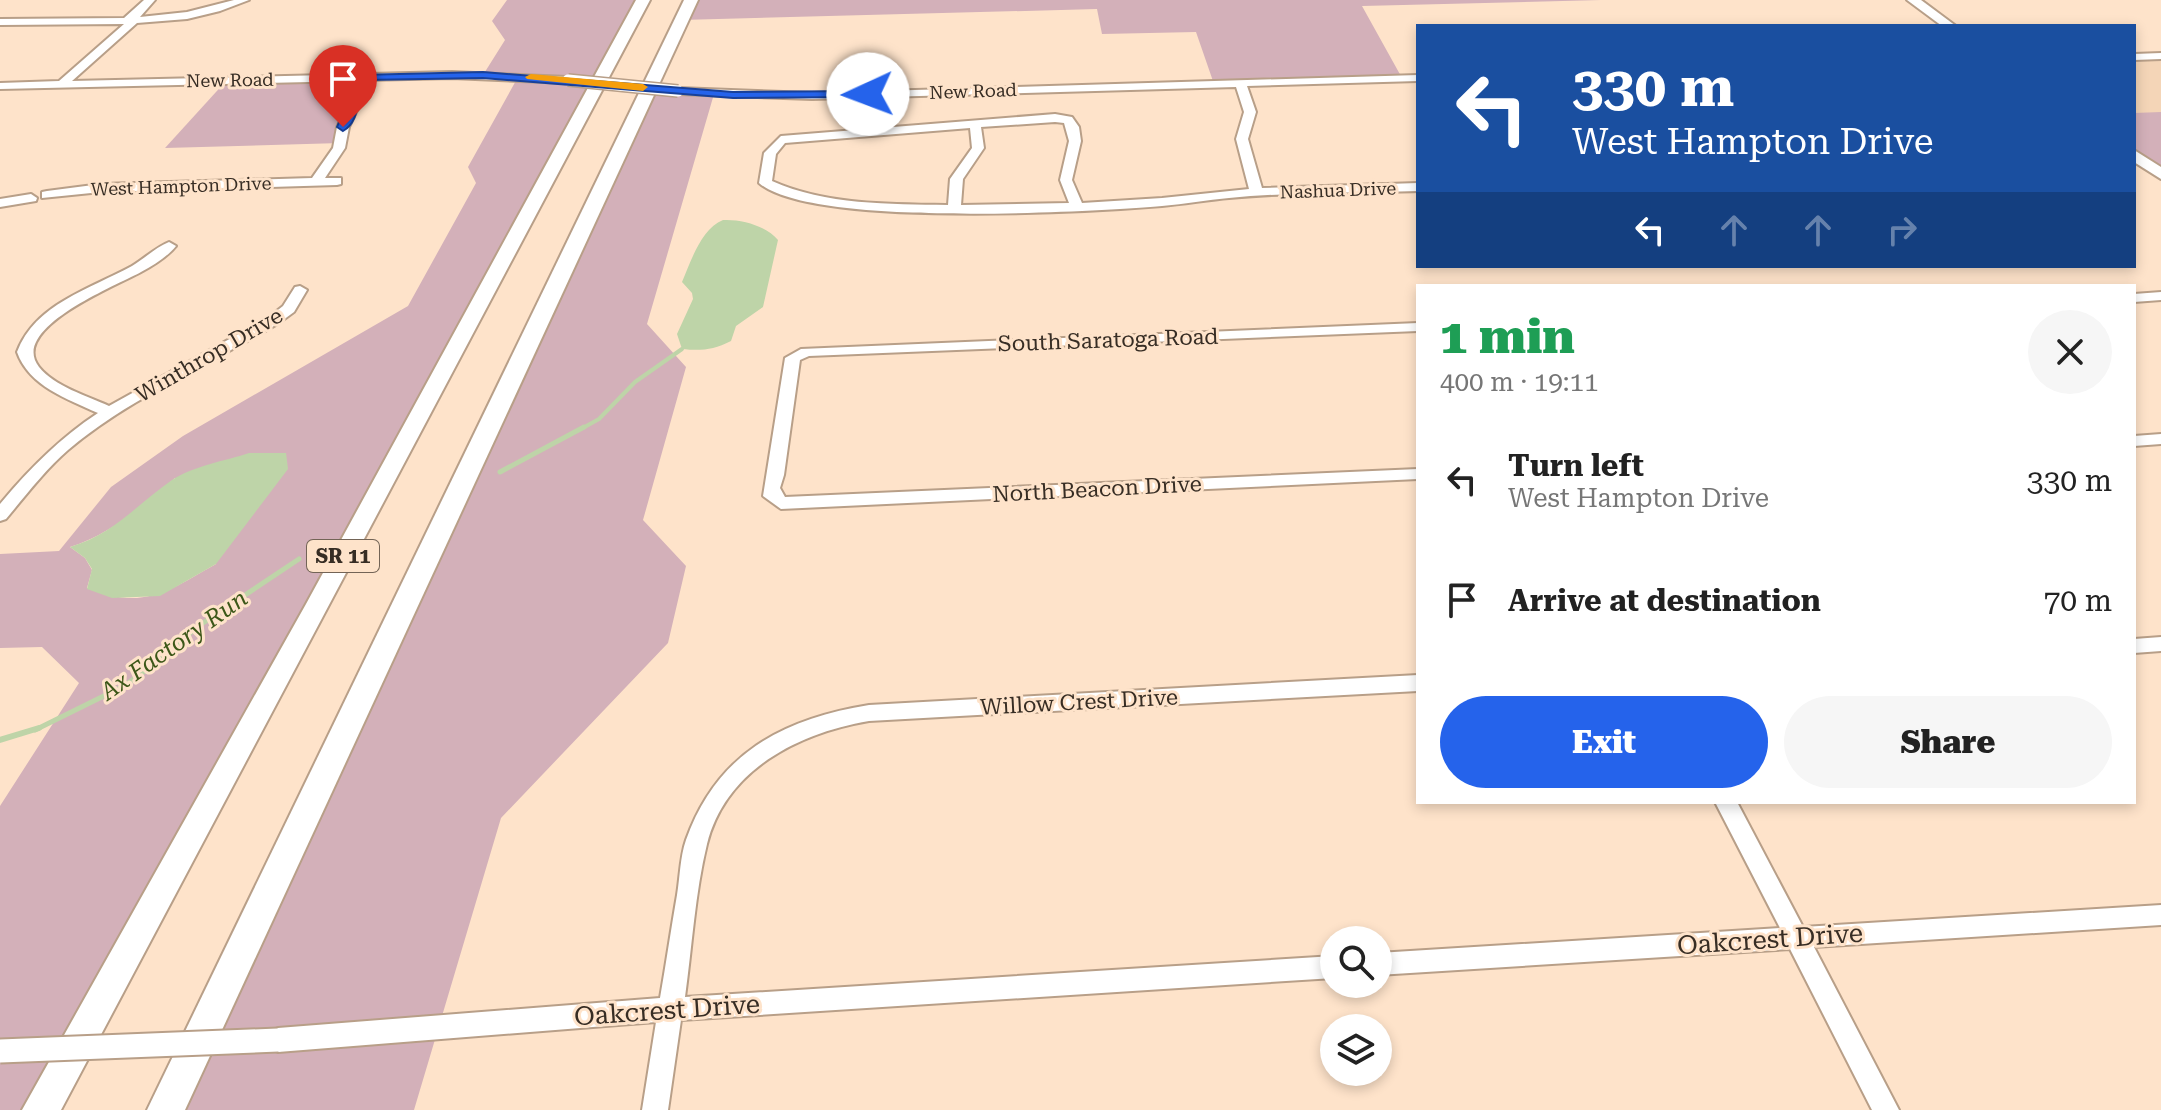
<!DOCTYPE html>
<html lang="en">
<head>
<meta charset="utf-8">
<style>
  body { margin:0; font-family:"Roboto Serif",serif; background:#f6f6f6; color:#222; height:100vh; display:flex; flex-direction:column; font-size:30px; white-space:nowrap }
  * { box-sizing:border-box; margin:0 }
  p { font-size:26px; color:#767676 }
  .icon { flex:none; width:44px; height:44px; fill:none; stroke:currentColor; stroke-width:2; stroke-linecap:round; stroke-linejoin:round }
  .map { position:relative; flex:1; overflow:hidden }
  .details { position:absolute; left:1416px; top:284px; width:720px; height:520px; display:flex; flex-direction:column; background:#fff; border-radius:0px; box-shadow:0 4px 12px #0003 }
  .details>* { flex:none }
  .top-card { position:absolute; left:1416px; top:24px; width:720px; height:244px; border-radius:0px; box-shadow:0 4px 12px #0003; background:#1a4fa0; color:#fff; overflow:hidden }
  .fabs { position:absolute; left:1320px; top:926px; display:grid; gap:16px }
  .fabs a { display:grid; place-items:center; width:72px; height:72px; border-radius:50%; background:#fff; box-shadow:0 4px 12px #0003; font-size:40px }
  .pin { position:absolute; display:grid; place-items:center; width:68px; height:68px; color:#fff; margin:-82px -34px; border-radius:50% 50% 50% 0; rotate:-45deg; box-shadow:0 0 8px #0007 }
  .pin .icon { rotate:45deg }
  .me { position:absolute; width:88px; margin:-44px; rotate:268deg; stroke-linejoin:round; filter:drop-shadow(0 0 6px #0008) }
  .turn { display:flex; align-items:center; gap:28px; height:168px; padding:0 24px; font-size:36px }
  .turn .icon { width:104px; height:104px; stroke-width:2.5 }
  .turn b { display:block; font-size:56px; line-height:68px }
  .lanes { display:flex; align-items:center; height:76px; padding:0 24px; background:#0003; justify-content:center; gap:40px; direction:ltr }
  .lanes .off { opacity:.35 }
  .round { display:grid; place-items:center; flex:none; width:84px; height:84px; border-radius:42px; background:#f6f6f6 }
  .head { display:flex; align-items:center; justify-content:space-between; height:136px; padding:0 24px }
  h1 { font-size:48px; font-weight:800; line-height:60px; color:#1e9e55 }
  .cta { display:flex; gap:16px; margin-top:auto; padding:16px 24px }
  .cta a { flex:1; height:92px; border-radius:48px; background:#2563eb; color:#fff; font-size:32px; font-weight:800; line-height:92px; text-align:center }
  .cta a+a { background:#f6f6f6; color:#222 }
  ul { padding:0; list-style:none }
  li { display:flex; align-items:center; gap:24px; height:120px; padding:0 24px }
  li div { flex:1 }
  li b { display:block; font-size:30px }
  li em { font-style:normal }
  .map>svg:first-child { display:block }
  .built { fill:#f4d5b7 }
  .green { fill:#d3b0b9; fill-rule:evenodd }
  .water { fill:#bed4a8 }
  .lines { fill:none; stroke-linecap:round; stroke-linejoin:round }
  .stream-far2 { stroke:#bed4a8; stroke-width:4 }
  .stream-far1 { stroke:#bed4a8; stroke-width:5 }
  .stream { stroke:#bed4a8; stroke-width:6 }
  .minor-casing { stroke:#b89f88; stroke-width:4 }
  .major-casing { stroke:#b89f88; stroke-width:4 }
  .highway-casing { stroke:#b89f88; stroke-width:4 }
  .minor { fill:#fff; fill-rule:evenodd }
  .major { fill:#fff; fill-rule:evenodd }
  .highway { fill:#fff; fill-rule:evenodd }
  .minor-bridge-far1-casing { stroke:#b89f88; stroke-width:14; stroke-linecap:butt }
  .minor-bridge-casing { stroke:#b89f88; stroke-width:27; stroke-linecap:butt }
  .minor-bridge-far1 { stroke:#fff; stroke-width:11 }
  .minor-bridge { stroke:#fff; stroke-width:23 }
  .route { fill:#2563eb; stroke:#184099; stroke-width:2 }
  .slow { fill:#f59e0b }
  .labels { text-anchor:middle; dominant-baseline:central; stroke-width:6; stroke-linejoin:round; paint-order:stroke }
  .far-street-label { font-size:18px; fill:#372d24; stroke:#fee3ca }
  .shield { fill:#fee3ca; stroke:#736456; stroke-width:2 }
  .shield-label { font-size:20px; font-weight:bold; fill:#372d24 }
  .street-label { font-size:22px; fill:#372d24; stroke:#fee3ca }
  .water-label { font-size:24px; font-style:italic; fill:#3c5718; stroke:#fee3ca }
  .near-street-label { font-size:26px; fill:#372d24; stroke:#fee3ca }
</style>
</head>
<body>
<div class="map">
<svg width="2161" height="1110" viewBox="0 0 2161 1110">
  <rect width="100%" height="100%" fill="#fee3ca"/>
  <path class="built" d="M2161 56V174L2134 155V57Z"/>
  <g class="green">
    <path d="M507 0H643L41 1110H0V806L79 683 42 647 0 648V554L59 551 111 487 183 436 408 306 476 183 468 167 518 77 483 75 505 40 492 21ZM175 478 216 564C168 591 144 611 87 588L92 570 85 558 70 547C111 534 143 506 175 478Z"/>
    <path d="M691 0H1601L1362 6 1402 78 1214 84 1196 32 1102 34 1097 9 681 20Z"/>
    <path d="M362 77 341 143 165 148 226 81Z"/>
    <path d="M649 88 714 94 647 324 686 367 643 520 686 566 668 643 501 818 414 1110H166Z"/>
    <path d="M2161 112V173L2134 155V113Z"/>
  </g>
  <g class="water">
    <path d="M723 220C742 219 766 226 778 240L763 307 736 326 731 341C713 350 701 351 682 349L677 334 693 299 692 293 682 282C691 261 701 229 723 220Z"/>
    <path d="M249 453H286L288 469 216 564 160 596 112 598 87 589 92 569 85 558 70 547C114 534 136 505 172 480 193 466 225 461 249 453Z"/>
  </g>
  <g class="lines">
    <path class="stream-far2" d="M581 429 599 419 635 382 682 349"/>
    <g class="stream-far1">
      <path d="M500 472 584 427"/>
      <path d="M35 730 124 686 175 649 194 629 299 559"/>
    </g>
    <path class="stream" d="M0 740 39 728"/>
    <defs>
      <g id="minor">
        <path d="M144 0H155L140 17 187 12 234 0H249L220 11 187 19 137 23 72 81 452 72 568 77 574 80 568 83 452 78 365 80 361 87V102L349 127 345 148 325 178H341V184L337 185 101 192 42 198V192L47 191 101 184 312 178 333 148 337 127 349 102V87L354 81 0 89V83L59 81 124 24 0 25V19L124 18Z"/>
        <path d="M2161 53V59L2134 60V54Z"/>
        <path d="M1418 75V81L1247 86 1256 112 1248 139 1262 188 1418 183V191C1355 193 1291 192 1229 198 1207 200 1185 204 1162 206 1087 212 811 228 759 183L764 153 781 136 1055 114 1072 117 1079 127 1081 141 1072 180 1082 203 1162 198 1249 189 1236 139 1244 112 1236 87 812 99 678 94 672 91 678 88 812 93ZM1055 122 1064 123 1069 141 1060 180 1069 203 961 205 963 179 984 148 981 127ZM970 128 972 148 950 179 948 205C889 204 826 205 772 181L776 154 785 143Z"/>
        <path d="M31 194 37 198 36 201 0 207V199Z"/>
        <path d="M169 242 176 246C167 257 154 265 141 272 118 285 8 328 39 367 54 386 87 396 109 406L269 317 283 306 295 287 300 286 307 290 294 312 279 323C209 365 131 397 68 450 45 470 26 495 6 519L0 521V504C30 468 60 438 98 413 67 399 29 386 17 352 35 304 90 289 132 266 144 259 156 247 169 242Z"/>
        <path d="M2161 292V300L2134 302V294Z"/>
        <path d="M1418 323V331L809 356 800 360 784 475 780 488 785 497 1418 469V479L781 509 763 496 785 358 801 349Z"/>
        <path d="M2161 434V444L2134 446V436Z"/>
        <path d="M2161 637V651L2134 653V639Z"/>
        <path d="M1418 675V691L869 721C799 733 726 769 707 844 695 893 692 947 685 997L1334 956V978L681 1020 668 1110H642L656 1022 278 1052 269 1048 266 1040 269 1032 278 1028 660 998C666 964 671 929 677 895 680 877 680 857 686 840 717 753 783 719 869 705Z"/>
        <path d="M1715 802H1737L1803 927 2161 905V925L1814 947 1899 1110H1872L1790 949 1378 975V953L1780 928Z"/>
      </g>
      <g id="major">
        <path d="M1907 0H1921L1956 26H1942Z"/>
        <path d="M2134 150 2161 167V179L2134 162Z"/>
      </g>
      <g id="highway">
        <path d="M636 0H650L61 1110H22L306 604Z"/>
        <path d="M684 0H698L185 1110H147Z"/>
      </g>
    </defs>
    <use href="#minor" class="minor-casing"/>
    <use href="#major" class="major-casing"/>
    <use href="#highway" class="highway-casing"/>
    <use href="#minor" class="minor"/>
    <use href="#major" class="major"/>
    <use href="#highway" class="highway"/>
    <defs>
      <path id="minor-bridge-far1" d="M568 80 678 91"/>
      <path id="minor-bridge" d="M0 1051 278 1040"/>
    </defs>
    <use href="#minor-bridge-far1" class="minor-bridge-far1-casing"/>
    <use href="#minor-bridge" class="minor-bridge-casing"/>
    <use href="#minor-bridge-far1" class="minor-bridge-far1"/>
    <use href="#minor-bridge" class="minor-bridge"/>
  </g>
  <path class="route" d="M483 72 733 92 868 91 874 94 868 97 733 98 483 78 365 80C356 96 361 121 343 131L337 127C345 109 348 89 358 75Z"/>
  <path class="slow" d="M531 74 643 84 648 87 643 91 527 79 525 77Z"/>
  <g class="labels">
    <g class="far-street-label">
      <text transform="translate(230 80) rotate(-1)">New Road</text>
      <text transform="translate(973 91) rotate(-2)">New Road</text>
      <text transform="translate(181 186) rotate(-2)">West Hampton Drive</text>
      <text transform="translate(1338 190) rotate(-2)">Nashua Drive</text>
    </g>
    <rect class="shield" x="307" y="540" width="72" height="32" rx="6"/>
    <g class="shield-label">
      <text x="343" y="556">SR 11</text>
    </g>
    <g class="street-label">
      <text transform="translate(1108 340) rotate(-2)">South Saratoga Road</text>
      <text transform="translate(209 355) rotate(-30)">Winthrop Drive</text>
      <text transform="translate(1097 489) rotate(-3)">North Beacon Drive</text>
      <text transform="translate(1079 702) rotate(-3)">Willow Crest Drive</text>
    </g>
    <g class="water-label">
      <text transform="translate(174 645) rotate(-35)">Ax Factory Run</text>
    </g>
    <g class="near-street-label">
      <text transform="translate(1770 939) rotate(-4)">Oakcrest Drive</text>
      <text transform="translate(667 1010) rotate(-4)">Oakcrest Drive</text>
    </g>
  </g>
</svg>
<div class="fabs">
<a><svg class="icon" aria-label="search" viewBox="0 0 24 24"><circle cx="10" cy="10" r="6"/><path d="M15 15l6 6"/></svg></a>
<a><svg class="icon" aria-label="layers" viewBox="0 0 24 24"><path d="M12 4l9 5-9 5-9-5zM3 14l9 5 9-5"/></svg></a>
</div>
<div class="pin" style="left:343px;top:127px;background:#d93025"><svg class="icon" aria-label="arrive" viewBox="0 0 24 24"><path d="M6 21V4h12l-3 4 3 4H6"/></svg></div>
<svg class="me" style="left:868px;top:94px" viewBox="-20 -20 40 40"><circle r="19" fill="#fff"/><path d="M0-13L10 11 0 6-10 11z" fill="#2563eb"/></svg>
<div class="top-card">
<div class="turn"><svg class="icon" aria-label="left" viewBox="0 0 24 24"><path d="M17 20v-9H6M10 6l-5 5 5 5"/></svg><div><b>330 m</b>West Hampton Drive</div></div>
<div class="lanes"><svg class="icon" aria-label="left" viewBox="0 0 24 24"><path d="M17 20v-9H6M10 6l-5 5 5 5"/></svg><svg class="icon off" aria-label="ahead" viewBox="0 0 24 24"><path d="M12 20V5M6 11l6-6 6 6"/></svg><svg class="icon off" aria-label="ahead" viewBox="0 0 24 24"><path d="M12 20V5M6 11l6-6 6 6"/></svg><svg class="icon off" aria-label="right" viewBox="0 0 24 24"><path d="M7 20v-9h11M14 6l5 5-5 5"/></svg></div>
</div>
<section class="details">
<div class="head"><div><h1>1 min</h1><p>400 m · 19:11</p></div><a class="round"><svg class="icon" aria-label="close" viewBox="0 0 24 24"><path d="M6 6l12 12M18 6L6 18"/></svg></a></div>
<ul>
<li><svg class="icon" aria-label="left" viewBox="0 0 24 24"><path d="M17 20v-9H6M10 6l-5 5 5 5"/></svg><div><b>Turn left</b><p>West Hampton Drive</p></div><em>330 m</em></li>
<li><svg class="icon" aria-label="arrive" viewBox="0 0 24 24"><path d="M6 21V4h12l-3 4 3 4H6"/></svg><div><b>Arrive at destination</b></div><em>70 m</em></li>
</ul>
<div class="cta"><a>Exit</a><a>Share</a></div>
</section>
</div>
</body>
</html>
